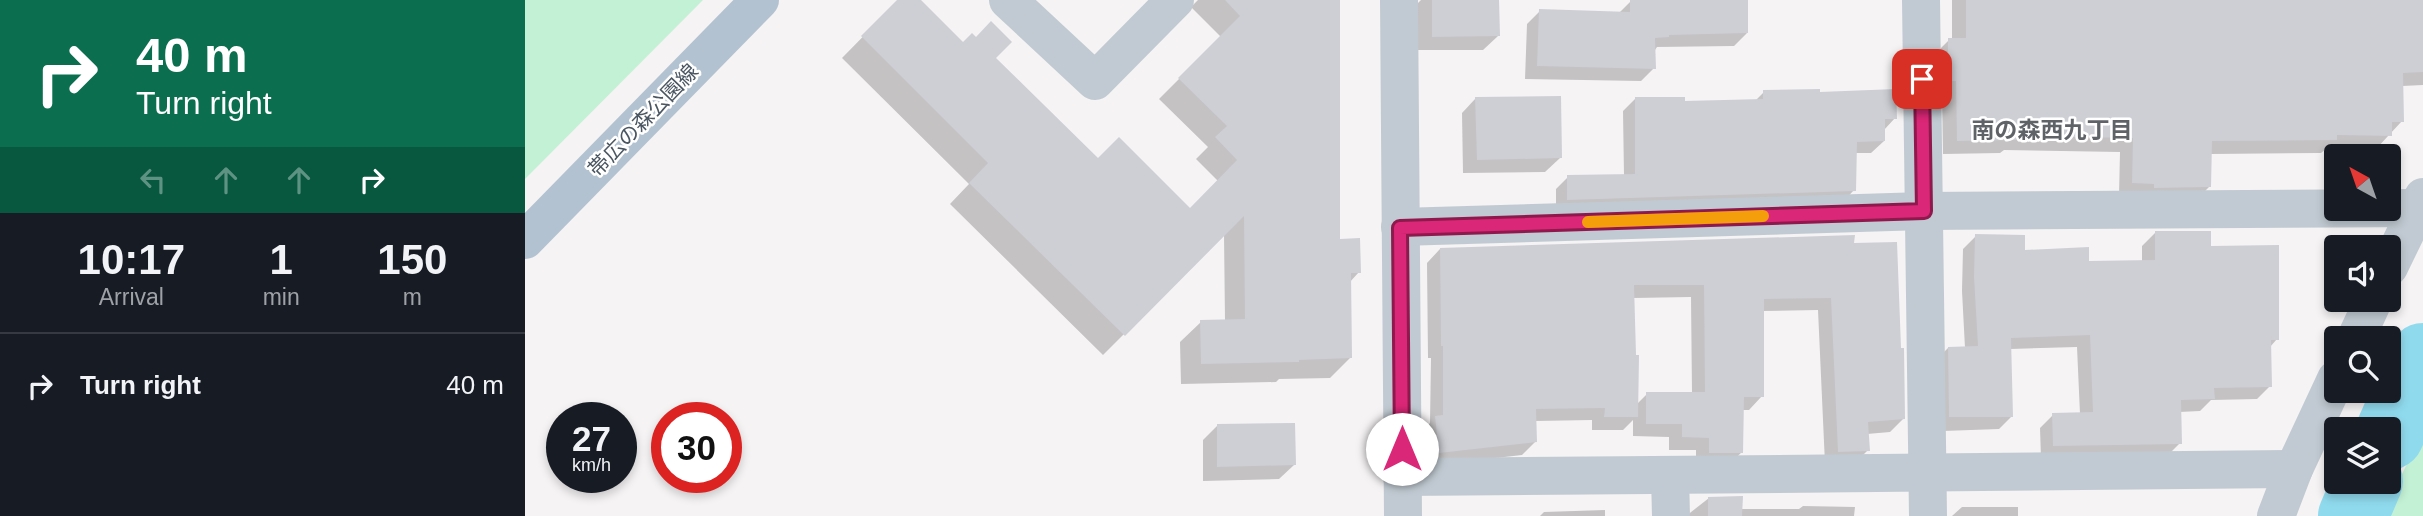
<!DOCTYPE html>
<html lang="en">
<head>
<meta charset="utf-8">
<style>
  body { margin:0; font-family:Helvetica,"Noto Sans JP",sans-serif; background:#20242c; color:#f1f3f6; height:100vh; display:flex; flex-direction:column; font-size:26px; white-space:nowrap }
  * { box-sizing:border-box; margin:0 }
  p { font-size:23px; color:#9ea1a6 }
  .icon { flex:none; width:38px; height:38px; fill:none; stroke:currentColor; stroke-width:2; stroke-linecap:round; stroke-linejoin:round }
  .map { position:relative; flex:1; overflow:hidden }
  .panel { display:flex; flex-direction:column; background:#171b24; width:525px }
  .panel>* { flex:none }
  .guide { background:#0b6e4f; color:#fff; overflow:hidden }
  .needle { width:46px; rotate:320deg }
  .buttons { position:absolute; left:1799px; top:144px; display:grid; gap:14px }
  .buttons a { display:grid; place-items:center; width:77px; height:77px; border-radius:7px; background:#171b24; box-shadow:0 4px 10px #0003; font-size:35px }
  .speed { position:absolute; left:21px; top:402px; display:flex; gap:14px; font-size:35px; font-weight:700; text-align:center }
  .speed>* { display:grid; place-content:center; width:91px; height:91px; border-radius:50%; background:#171b24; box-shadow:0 4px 10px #0003; line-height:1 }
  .speed small { font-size:18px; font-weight:400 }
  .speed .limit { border:10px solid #d22; background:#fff; color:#111 }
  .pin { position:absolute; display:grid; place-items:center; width:60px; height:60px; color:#fff; margin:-30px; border-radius:14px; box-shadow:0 4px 10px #0006 }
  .me { position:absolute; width:77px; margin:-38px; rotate:0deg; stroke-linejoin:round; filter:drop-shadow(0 0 5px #0008) }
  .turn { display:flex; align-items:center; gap:24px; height:147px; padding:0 21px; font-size:32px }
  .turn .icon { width:91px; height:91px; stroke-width:2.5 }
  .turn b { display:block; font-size:49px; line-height:60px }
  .lanes { display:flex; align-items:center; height:66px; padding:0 21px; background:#0003; justify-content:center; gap:35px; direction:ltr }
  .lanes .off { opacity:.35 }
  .eta { display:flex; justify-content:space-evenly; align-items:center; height:119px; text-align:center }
  .eta b { font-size:42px; font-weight:600; line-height:49px }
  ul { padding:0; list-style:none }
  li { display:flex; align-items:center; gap:21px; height:105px; padding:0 21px; border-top:2px solid #363941 }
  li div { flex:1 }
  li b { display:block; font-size:26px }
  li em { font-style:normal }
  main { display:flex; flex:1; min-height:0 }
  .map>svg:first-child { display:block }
  .green { fill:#c3f1d5 }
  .shadow { fill:#0003; fill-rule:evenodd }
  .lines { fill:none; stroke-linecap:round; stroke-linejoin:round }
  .river { stroke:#90daee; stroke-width:70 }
  .building { fill:#cdcfd5 }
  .minor { stroke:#c1cad2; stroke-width:38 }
  .major { stroke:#b3c2d1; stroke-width:38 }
  .route-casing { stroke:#8e194d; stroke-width:18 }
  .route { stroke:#db2777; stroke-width:12 }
  .slow { stroke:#f59e0b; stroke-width:12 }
  .labels { text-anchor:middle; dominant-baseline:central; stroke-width:5; stroke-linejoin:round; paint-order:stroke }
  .street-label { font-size:21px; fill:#4a5661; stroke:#fff }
  .neighbourhood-label { font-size:23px; font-weight:bold; fill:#5f6368; stroke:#fff }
</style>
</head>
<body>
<main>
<section class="panel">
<div class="guide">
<div class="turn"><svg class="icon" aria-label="right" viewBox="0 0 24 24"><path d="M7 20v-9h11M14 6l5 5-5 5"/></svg><div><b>40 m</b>Turn right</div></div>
<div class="lanes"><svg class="icon off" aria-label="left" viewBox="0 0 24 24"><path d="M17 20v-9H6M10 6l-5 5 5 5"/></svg><svg class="icon off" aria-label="ahead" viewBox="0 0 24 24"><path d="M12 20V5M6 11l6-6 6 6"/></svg><svg class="icon off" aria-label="ahead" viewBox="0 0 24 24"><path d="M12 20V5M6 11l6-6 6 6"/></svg><svg class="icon" aria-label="right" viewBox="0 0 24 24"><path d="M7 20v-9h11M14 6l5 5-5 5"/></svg></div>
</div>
<div class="eta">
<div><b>10:17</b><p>Arrival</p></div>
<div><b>1</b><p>min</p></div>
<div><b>150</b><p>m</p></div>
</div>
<ul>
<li><svg class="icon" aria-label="right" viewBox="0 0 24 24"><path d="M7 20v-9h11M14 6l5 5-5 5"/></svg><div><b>Turn right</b></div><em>40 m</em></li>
</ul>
</section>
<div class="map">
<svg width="1898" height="516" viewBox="0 0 1898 516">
  <rect width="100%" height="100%" fill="#f5f3f3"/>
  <g class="green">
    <path d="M0 0H178L0 179Z"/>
    <path d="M1898 432V516H1856Z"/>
  </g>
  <g class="shadow">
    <path d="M374 0H393L438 44 469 58 573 160 665 210 693 181 671 159 683 147 634 99 696 37 666 7 673 0H813V241L834 272 824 283 826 357 805 378 754 379 751 382 656 384 655 342 676 322 700 321 699 234 578 355 425 204 444 184 317 58Z"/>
    <path d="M896 0H973V36L958 50H893V3Z"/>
    <path d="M1221 0 1222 33 1209 46 1132 47 1130 50 1129 68 1116 81 1000 79 1002 24 1015 11 1094 13 1106 1Z"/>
    <path d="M1427 0H1898V85L1877 86V121L1851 149H1801L1796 153 1685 154 1684 187 1670 201 1594 196 1595 152 1479 150 1475 153 1418 154 1417 94H1409L1410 54 1424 40H1427Z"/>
    <path d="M1239 92 1293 93 1370 118 1359 130V141L1346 153H1330L1329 190 1317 203 1031 212V189L1043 177 1099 176 1098 111 1110 99 1159 103 1230 101Z"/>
    <path d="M951 98 1035 158 1020 172 938 173 937 113Z"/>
    <path d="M1630 233 1685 248 1752 339 1745 347V386L1732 399 1686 400 1675 411 1654 412 1655 443 1642 456 1516 458 1515 428 1528 415 1555 414 1552 347 1485 349 1487 416 1474 429 1418 431 1410 361 1423 348H1440L1437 291 1438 249 1451 236 1498 251 1563 262H1617V246Z"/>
    <path d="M1328 245 1378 419 1365 432 1342 434 1343 450 1329 464H1300L1293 310 1238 311 1237 396 1224 410H1217V452L1203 465 1171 466V450H1144V437L1108 436V420L1098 430H1067V420L1010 421 1011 441 997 455 901 466 897 431 905 423 906 358H903L902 263 915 249ZM1166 297 1167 394H1122L1112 404 1108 298Z"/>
    <path d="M692 426 769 465 754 479 678 481V440Z"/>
    <path d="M1184 498 1216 509H1274L1278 506 1330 507 1329 516H1161Z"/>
    <path d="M1437 507H1493V516H1427Z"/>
    <path d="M1080 510V516H1015L1019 512Z"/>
  </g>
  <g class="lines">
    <g class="river">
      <path d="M1864 435 1898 358"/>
      <path d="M1828 516 1843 481"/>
    </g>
  </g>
  <g class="building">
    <path d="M372 0H396L438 42 447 33 451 37 466 21 487 42 471 58 573 158 594 137 665 208 712 160 690 137 702 126 653 78 715 16 700 0H815V239L835 238 836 273H826L827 358 774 360V362L676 364 675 320 720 319 719 216 600 336 444 183 463 163 336 36Z"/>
    <path d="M907 0H974L975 36 907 37Z"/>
    <path d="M1105 0H1223V33L1144 35V37L1130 38 1131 69 1012 66 1014 9 1105 12Z"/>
    <path d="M1441 0H1898V72L1878 73 1879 122H1867V136L1812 135V140L1687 141 1686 187 1629 188V184L1607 183 1608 138 1491 136V140L1432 141 1431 81H1423V38H1441Z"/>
    <path d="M1295 89V92L1371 89 1372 119H1360V141L1332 142 1331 191 1042 200V175L1110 174V97H1160V101L1238 99V90Z"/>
    <path d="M1036 96 1037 158 952 160 950 97Z"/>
    <path d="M1630 231H1686V246L1754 245V340H1746L1747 387 1689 388 1690 399 1656 400 1657 444 1528 446 1527 413 1568 412 1565 335 1486 338 1488 417H1424L1423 347 1453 346 1449 277 1450 234 1500 235V250L1564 247V261L1630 260Z"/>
    <path d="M1330 235 1329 243 1372 242 1376 348H1379L1380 419 1343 422 1345 451 1313 452 1306 298 1239 299V397H1219L1218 453H1184V438L1157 437V424H1121V392H1180L1179 285H1109L1111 355H1114L1113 417H1079L1080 408 1011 409 1012 442 914 453 910 416 918 415V346H916L915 248Z"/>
    <path d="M770 423 771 465 692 467V424Z"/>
    <path d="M1218 496 1217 516H1183V497Z"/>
  </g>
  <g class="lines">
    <g class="minor">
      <path d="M483 0 570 81 650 0"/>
      <path d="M874 0 878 516"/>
      <path d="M1396 0 1403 516"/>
      <path d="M875 227 1399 211 1891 208"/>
      <path d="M1864 267 1898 197"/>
      <path d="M1831 338 1849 299"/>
      <path d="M1145 476 1146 516"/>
      <path d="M877 477C1174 476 1472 471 1769 469"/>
      <path d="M1751 516 1769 469 1811 379"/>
    </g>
    <path class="major" d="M0 240 235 0"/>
  </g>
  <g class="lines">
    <defs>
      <path id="route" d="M877 449 875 228 1399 211 1397 79"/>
    </defs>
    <use href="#route" class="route-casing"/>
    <use href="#route" class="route"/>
    <path class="slow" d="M1063 222 1238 216"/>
  </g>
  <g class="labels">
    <g class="street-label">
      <text transform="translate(118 120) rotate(-46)">帯広の森公園線</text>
    </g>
    <g class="neighbourhood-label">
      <text x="1527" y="130">南の森西九丁目</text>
    </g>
  </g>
</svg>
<div class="buttons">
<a><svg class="needle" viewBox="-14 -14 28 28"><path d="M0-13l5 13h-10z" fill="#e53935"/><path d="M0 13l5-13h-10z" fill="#9ea1a6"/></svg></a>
<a><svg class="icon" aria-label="sound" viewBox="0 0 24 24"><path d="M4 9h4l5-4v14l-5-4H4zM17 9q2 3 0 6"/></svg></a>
<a><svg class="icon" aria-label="search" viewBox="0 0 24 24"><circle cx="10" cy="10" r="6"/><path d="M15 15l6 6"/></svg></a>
<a><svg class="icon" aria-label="layers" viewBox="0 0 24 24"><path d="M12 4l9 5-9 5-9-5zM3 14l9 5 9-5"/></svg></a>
</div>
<div class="speed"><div>27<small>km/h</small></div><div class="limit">30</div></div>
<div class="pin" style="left:1397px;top:79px;background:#d93025"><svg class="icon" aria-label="arrive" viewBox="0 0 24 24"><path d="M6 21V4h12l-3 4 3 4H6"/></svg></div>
<svg class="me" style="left:877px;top:449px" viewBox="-20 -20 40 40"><circle r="19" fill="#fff"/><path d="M0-13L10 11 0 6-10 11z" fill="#db2777"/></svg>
</div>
</main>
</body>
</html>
